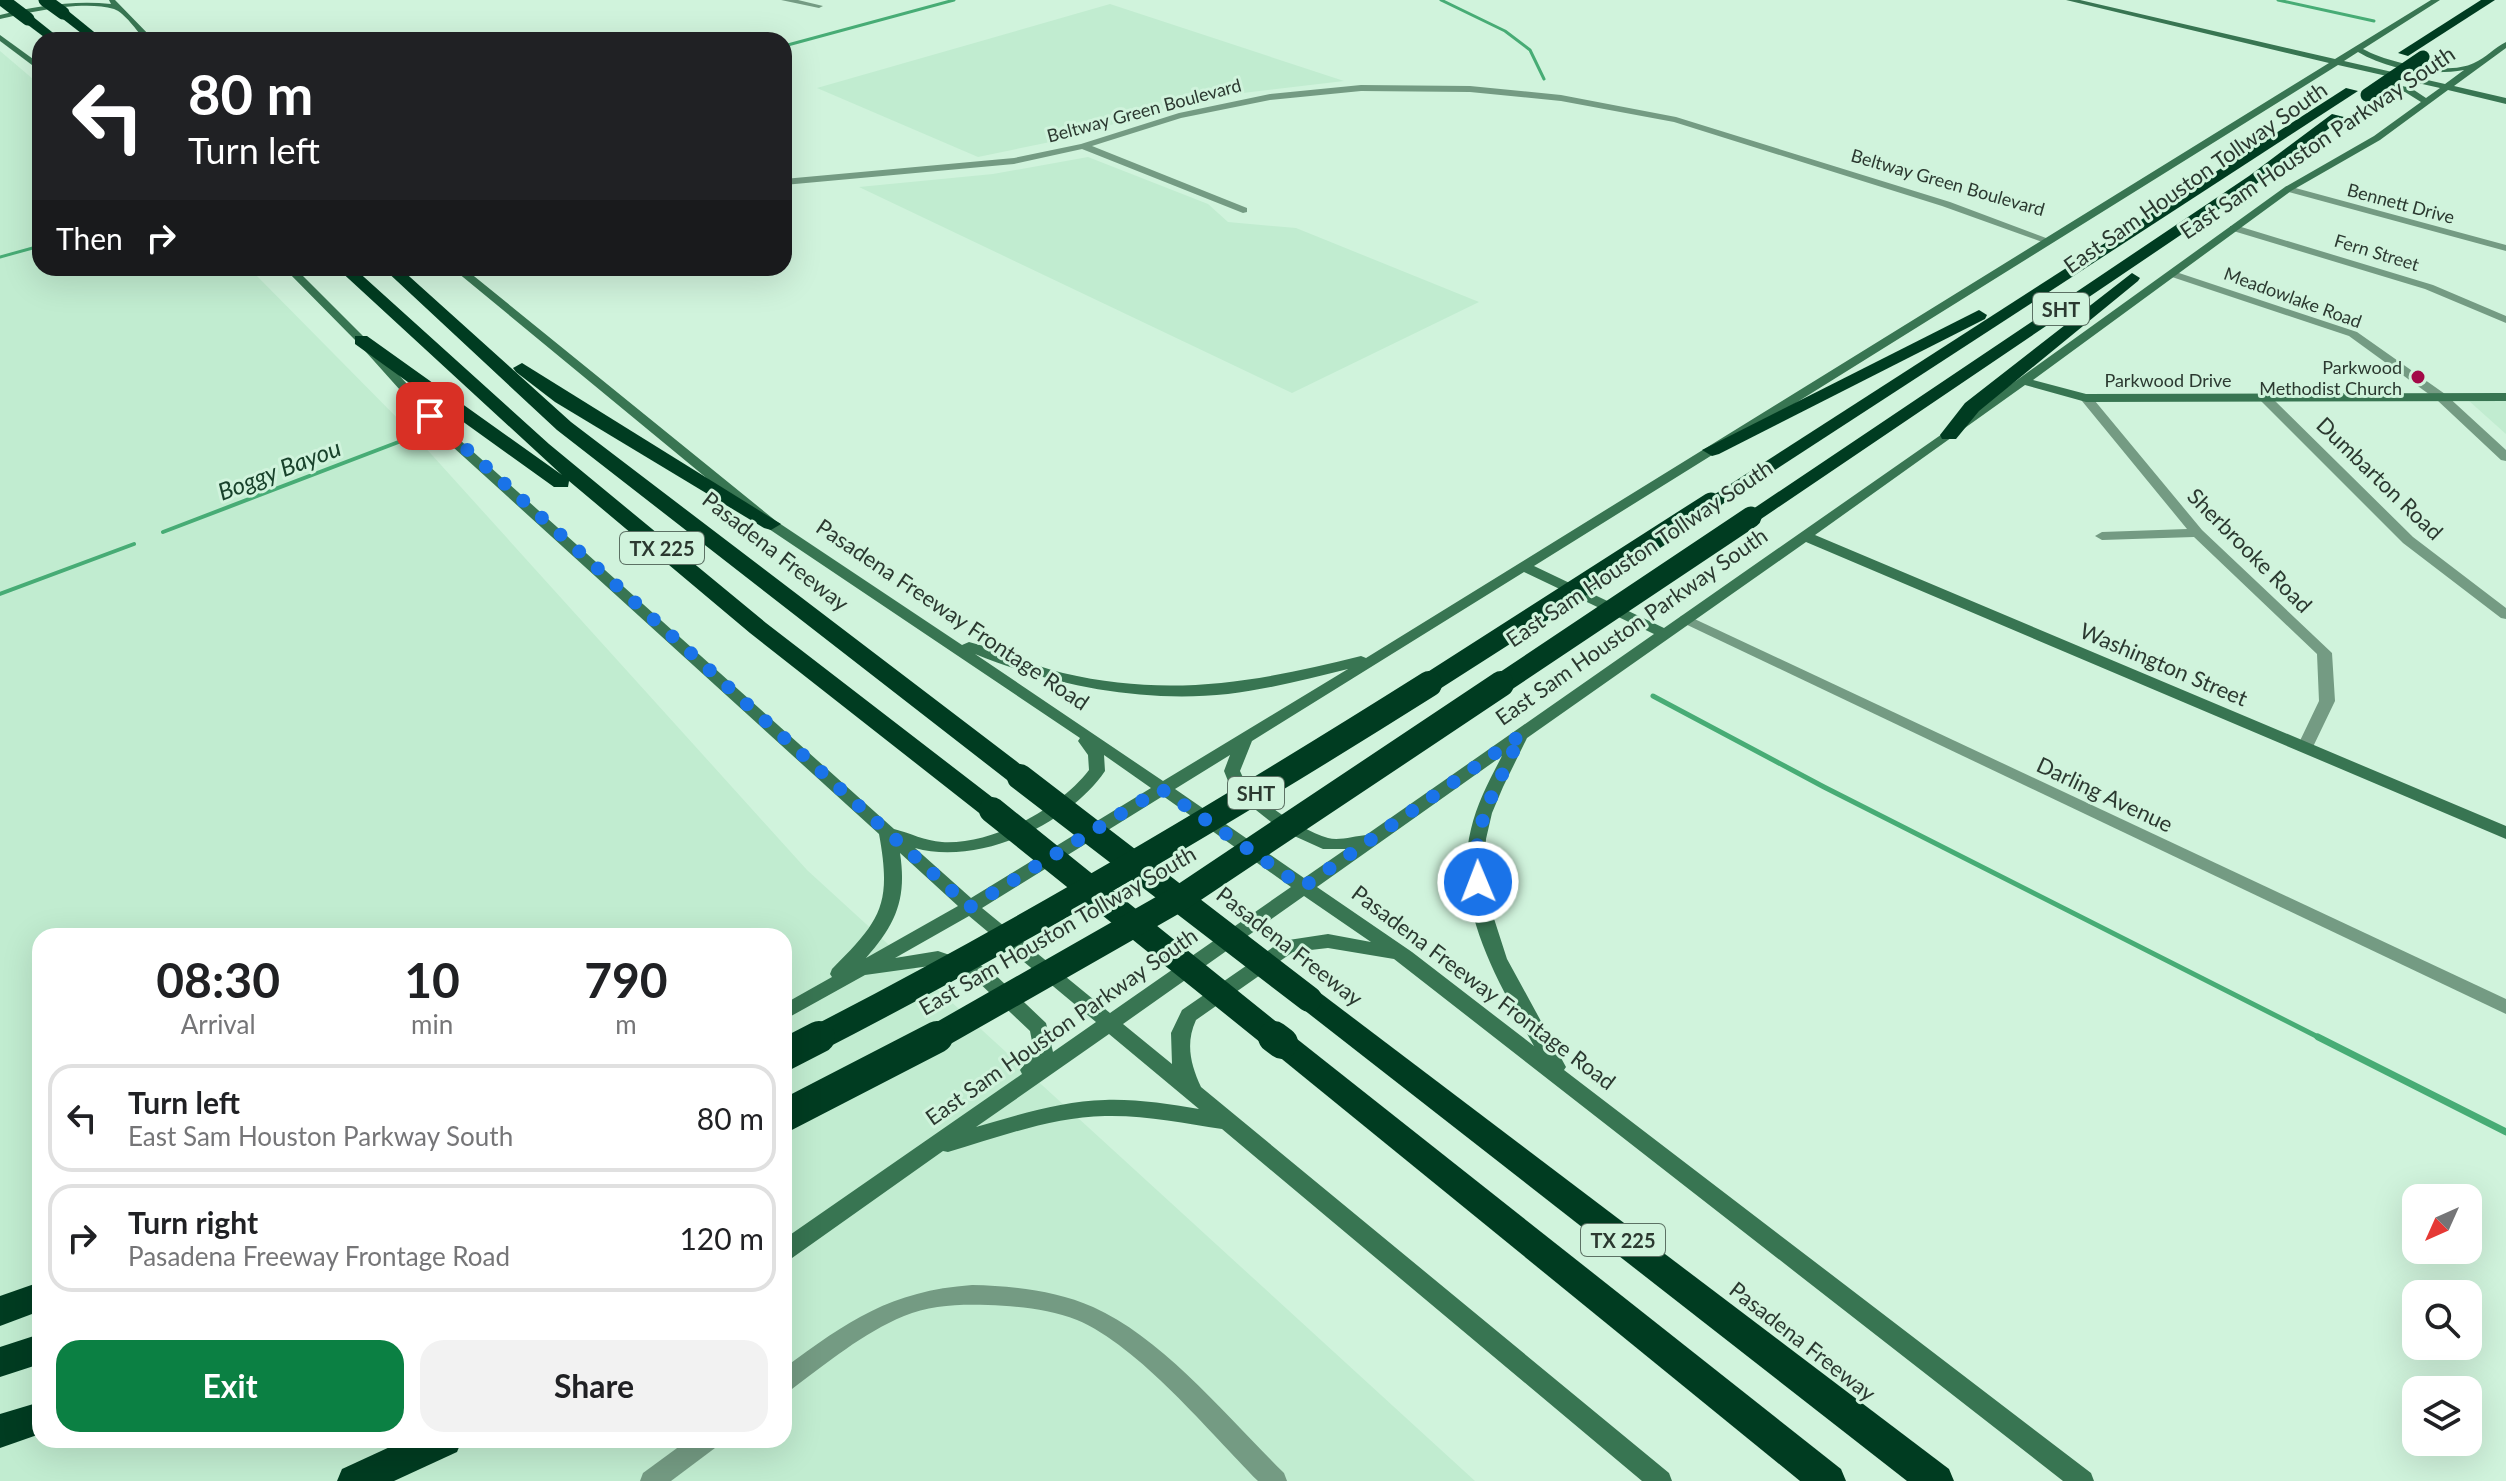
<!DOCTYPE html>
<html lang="en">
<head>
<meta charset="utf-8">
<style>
  body { margin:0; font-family:Lato,sans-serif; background:#f2f2f2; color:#202124; height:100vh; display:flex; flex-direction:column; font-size:30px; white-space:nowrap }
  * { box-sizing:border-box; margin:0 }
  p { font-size:26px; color:#757577 }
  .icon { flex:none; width:44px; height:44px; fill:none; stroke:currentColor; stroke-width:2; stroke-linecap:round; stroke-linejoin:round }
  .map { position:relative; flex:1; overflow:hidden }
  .drawer { position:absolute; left:32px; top:928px; width:760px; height:520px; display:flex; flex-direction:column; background:#fff; border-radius:24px; box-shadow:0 8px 32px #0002 }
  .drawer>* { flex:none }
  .hud { position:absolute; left:32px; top:32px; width:760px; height:244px; border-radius:24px; box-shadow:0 8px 32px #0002; background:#202124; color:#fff; overflow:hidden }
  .needle { width:52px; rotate:225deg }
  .fabs { position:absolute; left:2402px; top:1184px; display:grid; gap:16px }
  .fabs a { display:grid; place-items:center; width:80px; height:80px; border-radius:16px; background:#fff; box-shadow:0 8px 32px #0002; font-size:40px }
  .pin { position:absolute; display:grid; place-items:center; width:68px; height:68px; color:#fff; margin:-34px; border-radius:16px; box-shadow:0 4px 12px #0006 }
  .me { position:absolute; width:88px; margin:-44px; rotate:359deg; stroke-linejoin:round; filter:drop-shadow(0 0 6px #0008) }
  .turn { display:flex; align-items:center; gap:28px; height:168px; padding:0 24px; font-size:36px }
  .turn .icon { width:104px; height:104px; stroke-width:2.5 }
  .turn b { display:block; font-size:56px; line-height:68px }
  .then { display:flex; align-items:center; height:76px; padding:0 24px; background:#0003; gap:16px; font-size:30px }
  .eta { display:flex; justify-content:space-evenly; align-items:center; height:136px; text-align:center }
  .eta b { font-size:48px; font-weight:700; line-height:56px }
  .action { display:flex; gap:16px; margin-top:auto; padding:16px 24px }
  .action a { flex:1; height:92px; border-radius:24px; background:#0b8043; color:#fff; font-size:32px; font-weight:700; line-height:92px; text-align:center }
  .action a+a { background:#f2f2f2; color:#202124 }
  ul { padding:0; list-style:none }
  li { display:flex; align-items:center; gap:24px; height:108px; margin:0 16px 12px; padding:0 8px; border:4px solid #e0e0e0; border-radius:24px }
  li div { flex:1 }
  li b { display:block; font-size:30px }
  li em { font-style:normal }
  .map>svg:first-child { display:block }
  .built { fill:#c1ecd0; fill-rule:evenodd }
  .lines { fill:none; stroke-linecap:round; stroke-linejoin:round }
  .stream-far3 { stroke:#47ac75; stroke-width:3 }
  .stream-far2 { stroke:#47ac75; stroke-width:4 }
  .stream-far1 { stroke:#47ac75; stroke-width:5 }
  .stream { stroke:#47ac75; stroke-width:7 }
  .street { fill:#749b83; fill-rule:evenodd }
  .secondary { fill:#387552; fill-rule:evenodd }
  .highway { fill:#003c21; fill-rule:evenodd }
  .highway-bridge-far3 { stroke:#003c21; stroke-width:13 }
  .highway-bridge-far2 { stroke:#003c21; stroke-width:21 }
  .highway-bridge-far1 { stroke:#003c21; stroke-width:26 }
  .highway-bridge { stroke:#003c21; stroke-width:32 }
  .route { stroke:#1a73e8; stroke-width:14; stroke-dasharray:0 25.2 }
  .poi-dot { fill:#a30a48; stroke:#d0f3dc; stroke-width:3 }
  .labels { text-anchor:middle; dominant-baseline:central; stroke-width:6; stroke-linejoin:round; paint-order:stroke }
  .far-street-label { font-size:18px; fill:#2b3930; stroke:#d0f3dc }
  .far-poi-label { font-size:18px; fill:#2b3930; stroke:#d0f3dc; text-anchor:end }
  .shield { fill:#d0f3dc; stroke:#5c7164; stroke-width:2 }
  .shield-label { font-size:20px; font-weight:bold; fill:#2b3930 }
  .street-label { font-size:22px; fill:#2b3930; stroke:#d0f3dc }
  .water-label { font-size:24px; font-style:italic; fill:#18422b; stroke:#d0f3dc }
</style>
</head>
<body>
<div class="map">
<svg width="2506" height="1481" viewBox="0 0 2506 1481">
  <rect width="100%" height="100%" fill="#d0f3dc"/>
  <g class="built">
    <path d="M1110 4 1344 81 1201 98 1060 140 978 157 817 88Z"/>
    <path d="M0 51 40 85V268H249L413 434 807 870 1475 1481H0ZM40 936H784V1440H40Z"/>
    <path d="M1088 157 1208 204 1228 222 1296 228 1479 302 1292 393 859 187 993 174Z"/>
    <path d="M2468 400H2506V434Z"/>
  </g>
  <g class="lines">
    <g class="stream-far3">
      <path d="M1441 0 1505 31 1530 50 1544 79"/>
      <path d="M2278 0 2374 21"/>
      <path d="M784 46 954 0"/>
      <path d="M0 257 40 246"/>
    </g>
    <g class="stream-far2">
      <path d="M163 532 409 438"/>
      <path d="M0 594 134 544"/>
    </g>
    <path class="stream-far1" d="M1653 696 1824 787 2322 1039"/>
    <path class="stream" d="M2318 1037 2506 1132"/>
    <g class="street">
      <path d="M781 0H798L823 6 819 8Z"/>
      <path d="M1361 85 1470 86 1561 95 1676 117 1950 202 2054 241 2045 243 1942 206 1674 122 1561 101 1470 92 1361 91 1270 100 1181 118 1092 146 1247 208V212L1243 213 1082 149 1014 164 784 185V179L1014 158 1081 144 1179 113 1270 94Z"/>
      <path d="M2288 186 2506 245V251L2285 191V187Z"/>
      <path d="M2230 226H2238L2433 285 2506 316V323L2425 289 2230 230Z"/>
      <path d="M2173 271 2357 332 2445 394 2506 450V461L2501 460 2437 400 2349 336 2169 276 2168 274Z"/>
      <path d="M2086 394 2090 395 2202 530 2332 653 2335 701 2311 751H2299L2297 747 2319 701 2317 654 2194 537 2102 540 2095 536 2102 532 2187 529 2082 401 2080 398Z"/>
      <path d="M2265 394 2269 395 2413 537 2506 608V619L2501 618 2403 543 2261 401 2259 398Z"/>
      <path d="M1686 615 2506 999V1014L1681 622 1679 619 1681 616Z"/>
      <path d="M972 1285C1013 1286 1055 1290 1093 1307 1163 1338 1229 1419 1284 1473L1287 1481H1258C1210 1433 1139 1346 1077 1320 1049 1309 1017 1306 988 1305 960 1304 930 1305 904 1316 863 1333 827 1363 792 1389L784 1393V1368C848 1321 890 1291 972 1285Z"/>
      <path d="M688 1440H719L715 1448 671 1481H640L643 1473Z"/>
    </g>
    <g class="secondary">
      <path d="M109 0H115L154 40H145C137 31 125 13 114 9 83 0 31 12 0 19V15C36 6 74 0 111 4Z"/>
      <path d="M2066 0H2080L2335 59 2431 0H2440L2363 49C2388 63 2448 76 2474 63 2486 58 2495 47 2506 42V48L2454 86 2506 98V104L2448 90 2380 140 2291 191 2033 380 2086 394 2506 393V401L2086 402 2025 385 1815 535 2506 826V839L1806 542 1527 738 1503 787 1492 813 1486 839 1484 870 1488 900 1507 959 1566 1067 1564 1070 2091 1473 2094 1481H2063L1394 959 1328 948 1293 952 1196 1020C1185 1044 1191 1065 1201 1087L1669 1473 1672 1481H1642L1222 1129C1184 1123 1145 1115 1105 1116 1052 1117 999 1137 948 1152L943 1151 792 1258 784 1260V1239L1022 1074 1020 1070 1034 1052 1030 1031 974 978 937 965 865 975 784 1020V1004L832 977 830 974 832 969C881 920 892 905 879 834L443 438 357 342 284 268H295L365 338 451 432 894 829C910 833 925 841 942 842 992 845 1059 809 1089 770L1088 755 1078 741 1080 738 766 527 452 268H464L776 521 962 645 969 642C1001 650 1030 665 1063 673 1170 698 1257 682 1361 656L1366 658 2329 63ZM2358 52C2388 70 2430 76 2464 70L2445 84 2344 61ZM2338 65 2440 88 2426 98 2411 88 2384 82V86L2405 92 2421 102 2374 136 2285 187 1945 432 1664 628 1534 566ZM1524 572 1654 634 1366 835C1355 836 1339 841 1328 838 1301 830 1250 798 1240 771L1252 741ZM975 654C1054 686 1143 703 1228 694 1268 689 1309 679 1348 669L1163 781ZM1104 755 1151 788 971 898 915 848C979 866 1069 824 1105 771ZM1230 755 1224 771 1232 791 1281 830 1323 849H1346L1304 878 1175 789ZM1502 756C1490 779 1477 803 1471 829 1452 906 1498 982 1534 1046L1412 952 1317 887ZM1163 796 1291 887 1110 1013 982 908ZM900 853 958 906 866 958C896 924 907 899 900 853ZM1304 896 1371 942 1328 934 1282 941 1182 1010 1171 1033 1172 1064 1123 1024ZM969 916 1096 1022 1053 1052 1046 1023 988 968 938 951 895 958ZM1109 1034 1199 1109C1168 1104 1137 1099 1105 1100 1062 1101 1018 1115 976 1127Z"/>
      <path d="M0 35 40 64V71L0 41Z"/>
    </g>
    <g class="highway">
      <path d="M2481 0H2495L2408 56 2398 53Z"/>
      <path d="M59 10H67L104 40H90L59 16Z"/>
      <path d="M28 15 32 16 62 40H48L24 22 22 19Z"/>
      <path d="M2346 88 2358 91 1718 507H1704L1701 503Z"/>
      <path d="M2332 114 2344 117 2259 182 1758 521 1751 523 1741 517 2249 176Z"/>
      <path d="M337 268H354L549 444 766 623 1001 804 1005 810 1001 816H983L750 633 569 481 568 487H554L355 344V336H367L562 475Z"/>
      <path d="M383 268H400L571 422 1029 771 1032 777 1029 783H1011L557 430Z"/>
      <path d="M2132 273 2140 278 2138 281 1979 411 1956 439H1942L1940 435 1965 403Z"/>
      <path d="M1979 310 1987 315 1985 319 1719 454 1712 456 1702 450Z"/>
      <path d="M522 363 781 524 771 530 764 528 555 402 516 372 513 368Z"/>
      <path d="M1309 988 1319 992 1949 1469 1954 1481H1907L1299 1006 1295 999 1299 992Z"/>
      <path d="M1282 1032 1292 1035 1841 1469 1846 1481H1800L1272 1051 1267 1043 1272 1035Z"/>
      <path d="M40 1282V1311L0 1326V1296Z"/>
      <path d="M40 1334V1364L0 1377V1347Z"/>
      <path d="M40 1402V1434L0 1448V1414Z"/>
      <path d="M405 1440H462L457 1452 394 1481H337L342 1469Z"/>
    </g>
    <g class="highway-bridge-far3">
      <path d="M3 0 28 19"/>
      <path d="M45 0 63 13"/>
      <path d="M2367 95 2423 57"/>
    </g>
    <g class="highway-bridge-far2">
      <path d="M1425 686 1711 503"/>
      <path d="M1498 686 1751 517"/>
    </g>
    <g class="highway-bridge-far1">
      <path d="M1020 777 1309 999"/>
      <path d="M992 810 1277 1039"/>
      <path d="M816 1039C1026 931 1229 810 1429 684"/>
      <path d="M933 1039 1182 897 1501 684"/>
    </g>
    <g class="highway-bridge">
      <path d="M1274 1037 1282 1043"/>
      <path d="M784 1055 819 1037"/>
      <path d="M784 1116 937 1037"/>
    </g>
  </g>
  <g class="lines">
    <path class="route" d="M430 416 970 907 1161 789 1303 887 1521 735 1487 806 1477 839 1478 882"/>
  </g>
  <circle class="poi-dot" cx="2418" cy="377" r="8"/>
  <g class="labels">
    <g class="far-street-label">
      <text transform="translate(1144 110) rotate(-15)">Beltway Green Boulevard</text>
      <text transform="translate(1948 182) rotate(16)">Beltway Green Boulevard</text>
      <text transform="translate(2401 203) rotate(15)">Bennett Drive</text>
      <text transform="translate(2377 252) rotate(17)">Fern Street</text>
      <text transform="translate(2293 297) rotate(20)">Meadowlake Road</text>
      <text x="2168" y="380">Parkwood Drive</text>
    </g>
    <g class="far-poi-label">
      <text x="2402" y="367">Parkwood<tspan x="2402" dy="21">Methodist Church</tspan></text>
    </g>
    <g class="shield">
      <rect x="2033" y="293" width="56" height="32" rx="6"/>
      <rect x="620" y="532" width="84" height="32" rx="6"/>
      <rect x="1228" y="777" width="56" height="32" rx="6"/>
      <rect x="1581" y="1224" width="84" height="32" rx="6"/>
    </g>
    <g class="shield-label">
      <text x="2061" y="309">SHT</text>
      <text x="662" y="548">TX 225</text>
      <text x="1256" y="793">SHT</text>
      <text x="1623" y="1240">TX 225</text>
    </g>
    <g class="street-label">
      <text transform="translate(2317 142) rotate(-34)">East Sam Houston Parkway South</text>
      <text transform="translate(2195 177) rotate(-35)">East Sam Houston Tollway South</text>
      <text transform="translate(2380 478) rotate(44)">Dumbarton Road</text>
      <text transform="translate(2250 550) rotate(45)">Sherbrooke Road</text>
      <text transform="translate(776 551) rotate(38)">Pasadena Freeway</text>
      <text transform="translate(1639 553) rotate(-34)">East Sam Houston Tollway South</text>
      <text transform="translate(953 614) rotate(34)">Pasadena Freeway Frontage Road</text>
      <text transform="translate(1631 626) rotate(-35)">East Sam Houston Parkway South</text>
      <text transform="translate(2164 664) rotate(23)">Washington Street</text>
      <text transform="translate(2105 794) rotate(25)">Darling Avenue</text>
      <text transform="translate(1057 930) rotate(-30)">East Sam Houston Tollway South</text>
      <text transform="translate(1290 946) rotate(38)">Pasadena Freeway</text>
      <text transform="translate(1484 987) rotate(37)">Pasadena Freeway Frontage Road</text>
      <text transform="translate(1061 1026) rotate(-35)">East Sam Houston Parkway South</text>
      <text transform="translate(1803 1341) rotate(38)">Pasadena Freeway</text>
    </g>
    <g class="water-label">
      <text transform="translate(279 469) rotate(-21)">Boggy Bayou</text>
    </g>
  </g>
</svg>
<div class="fabs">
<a><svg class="needle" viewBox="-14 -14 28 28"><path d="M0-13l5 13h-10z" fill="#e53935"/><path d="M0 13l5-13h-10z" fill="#757577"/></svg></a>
<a><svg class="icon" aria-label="search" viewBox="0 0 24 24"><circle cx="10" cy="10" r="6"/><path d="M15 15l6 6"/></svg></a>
<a><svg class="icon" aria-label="layers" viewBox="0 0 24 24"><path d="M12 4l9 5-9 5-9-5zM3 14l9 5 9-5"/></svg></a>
</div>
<div class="pin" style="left:430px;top:416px;background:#d93025"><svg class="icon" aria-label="arrive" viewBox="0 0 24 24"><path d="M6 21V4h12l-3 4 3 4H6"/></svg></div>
<svg class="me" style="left:1478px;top:882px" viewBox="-20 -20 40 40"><circle r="17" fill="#1a73e8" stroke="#fff" stroke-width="3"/><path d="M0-11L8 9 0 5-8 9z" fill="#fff"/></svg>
<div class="hud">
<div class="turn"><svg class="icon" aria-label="left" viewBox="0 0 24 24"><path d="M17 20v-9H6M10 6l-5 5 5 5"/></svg><div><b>80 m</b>Turn left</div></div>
<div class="then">Then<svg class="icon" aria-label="right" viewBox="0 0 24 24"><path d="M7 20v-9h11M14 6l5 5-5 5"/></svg></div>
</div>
<section class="drawer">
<div class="eta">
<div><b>08:30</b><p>Arrival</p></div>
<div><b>10</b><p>min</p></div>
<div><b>790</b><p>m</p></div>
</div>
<ul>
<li><svg class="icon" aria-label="left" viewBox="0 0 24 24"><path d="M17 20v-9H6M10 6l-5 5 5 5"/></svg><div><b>Turn left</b><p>East Sam Houston Parkway South</p></div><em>80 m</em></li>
<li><svg class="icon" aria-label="right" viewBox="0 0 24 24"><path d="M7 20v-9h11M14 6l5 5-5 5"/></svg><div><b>Turn right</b><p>Pasadena Freeway Frontage Road</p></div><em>120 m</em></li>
</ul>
<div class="action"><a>Exit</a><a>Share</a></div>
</section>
</div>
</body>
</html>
